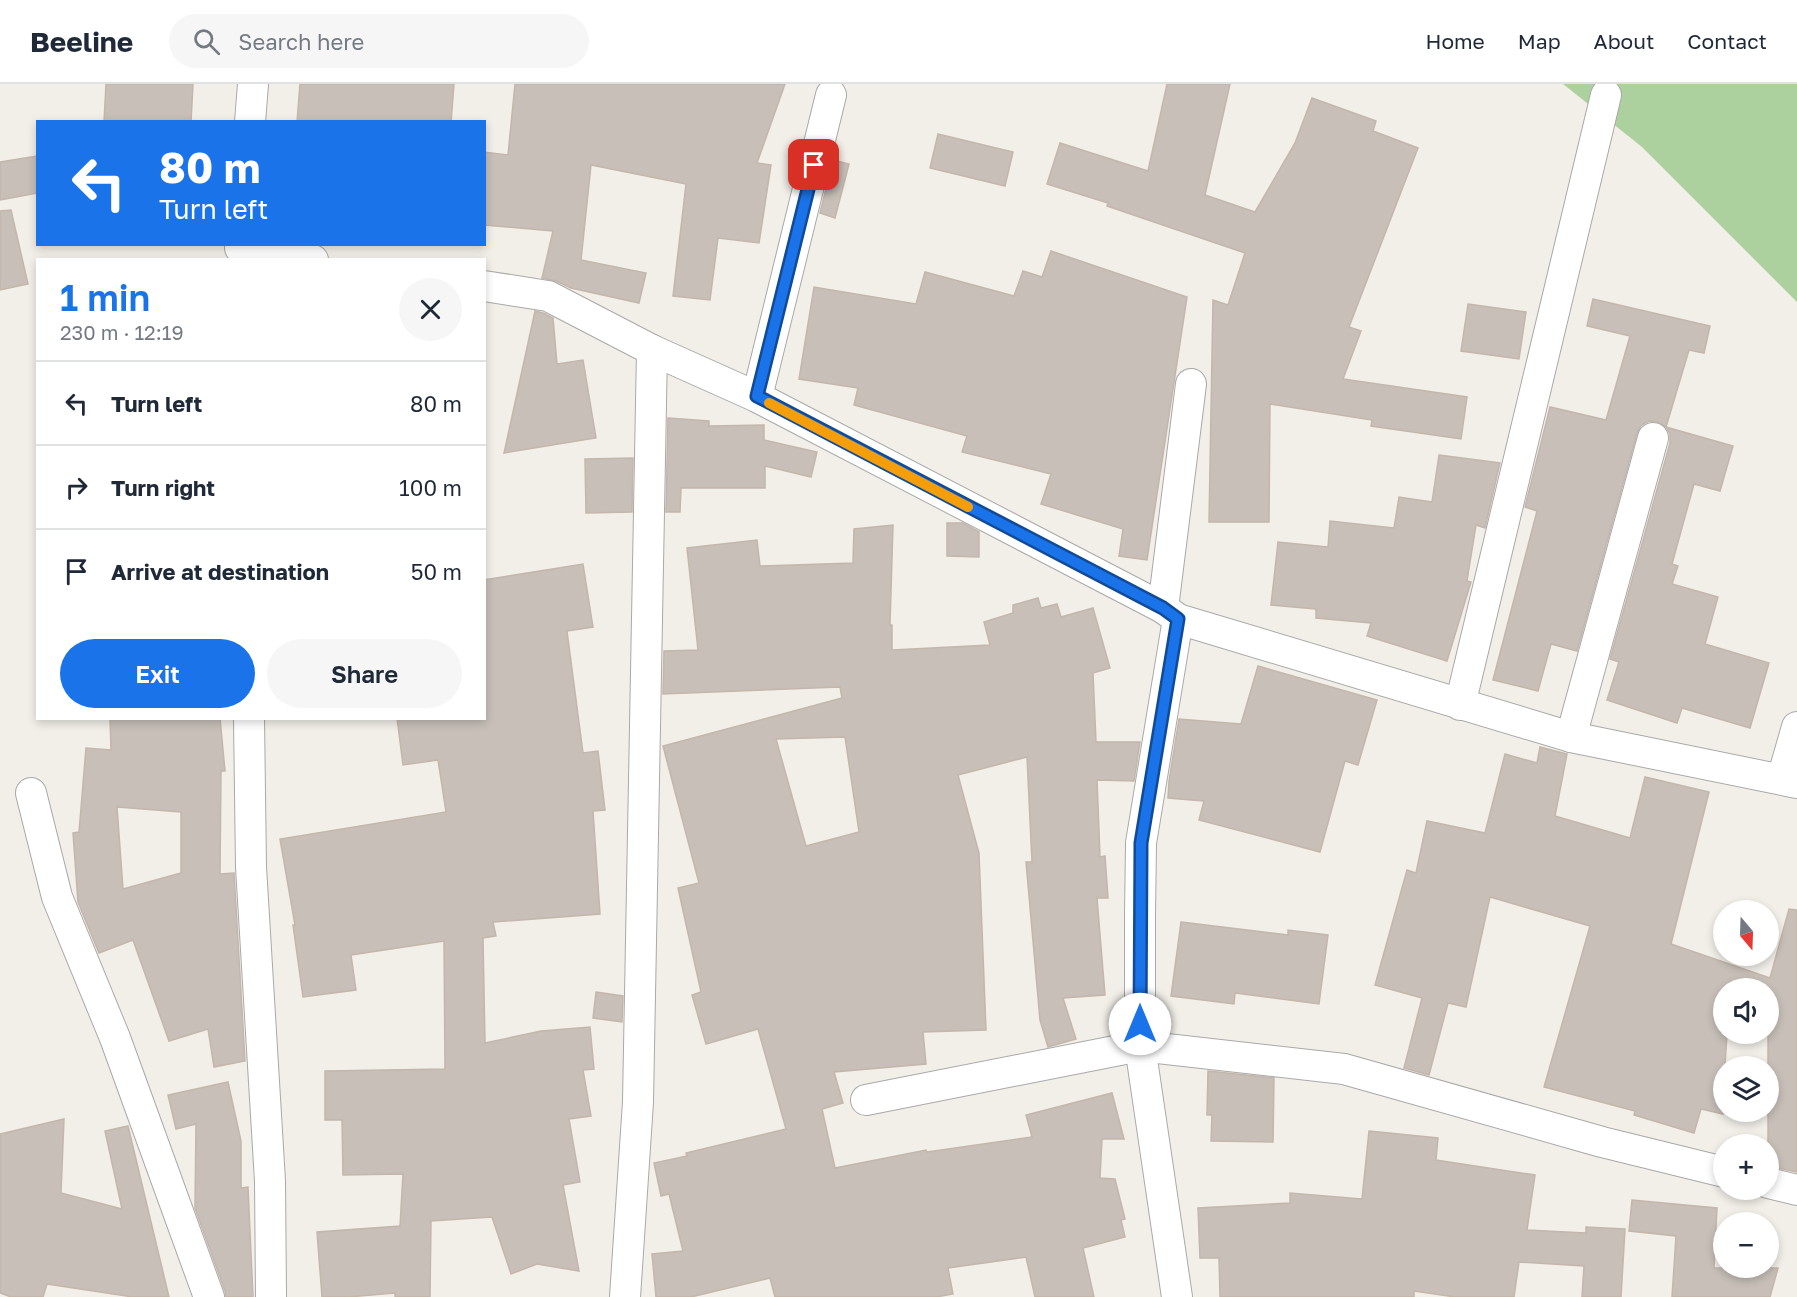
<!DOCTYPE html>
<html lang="en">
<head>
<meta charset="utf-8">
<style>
  body { margin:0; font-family:"Golos Text",sans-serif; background:#f6f6f7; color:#1f2937; height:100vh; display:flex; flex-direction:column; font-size:22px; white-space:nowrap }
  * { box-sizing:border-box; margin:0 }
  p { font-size:20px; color:#747a83 }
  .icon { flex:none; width:33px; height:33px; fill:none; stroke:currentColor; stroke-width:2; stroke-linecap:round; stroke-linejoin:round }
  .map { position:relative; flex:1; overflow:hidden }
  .sheet { position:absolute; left:36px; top:174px; width:450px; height:462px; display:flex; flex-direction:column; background:#fff; border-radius:0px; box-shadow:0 3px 9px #0003 }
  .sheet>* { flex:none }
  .guide { position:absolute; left:36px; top:36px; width:450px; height:126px; border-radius:0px; box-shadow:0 3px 9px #0003; background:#1a73e8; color:#fff; overflow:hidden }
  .needle { width:39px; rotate:161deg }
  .fabs { position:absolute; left:1713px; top:816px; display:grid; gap:12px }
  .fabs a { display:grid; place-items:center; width:66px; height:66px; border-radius:50%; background:#fff; box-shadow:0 3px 9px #0003; font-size:30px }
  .pin { position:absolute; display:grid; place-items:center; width:51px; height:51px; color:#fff; margin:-26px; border-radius:12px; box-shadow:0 3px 9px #0006 }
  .me { position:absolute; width:66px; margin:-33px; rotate:0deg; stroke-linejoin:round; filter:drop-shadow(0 0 4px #0008) }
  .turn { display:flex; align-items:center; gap:21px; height:126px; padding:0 24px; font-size:27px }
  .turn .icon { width:78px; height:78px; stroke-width:2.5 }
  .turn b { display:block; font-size:42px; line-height:51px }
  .round { display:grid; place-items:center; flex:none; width:63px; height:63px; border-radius:32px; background:#f6f6f7 }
  .summary { display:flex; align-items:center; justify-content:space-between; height:102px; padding:0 24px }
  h1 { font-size:36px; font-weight:600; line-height:45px; color:#1a73e8 }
  .action { display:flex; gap:12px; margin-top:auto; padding:12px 24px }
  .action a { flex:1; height:69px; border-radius:36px; background:#1a73e8; color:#fff; font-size:24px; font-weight:600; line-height:69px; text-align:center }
  .action a+a { background:#f6f6f7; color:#1f2937 }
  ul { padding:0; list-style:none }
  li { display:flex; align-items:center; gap:18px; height:84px; padding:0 24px; border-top:2px solid #e0e1e3 }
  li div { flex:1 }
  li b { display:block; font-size:22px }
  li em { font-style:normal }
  header { display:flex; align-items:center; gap:36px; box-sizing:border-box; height:84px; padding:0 30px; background:#fff; border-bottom:2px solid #e0e1e3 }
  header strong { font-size:28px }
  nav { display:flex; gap:33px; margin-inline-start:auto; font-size:21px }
  .search { width:420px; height:54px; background:#f6f6f7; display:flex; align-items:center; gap:15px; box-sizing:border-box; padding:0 21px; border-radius:33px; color:#747a83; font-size:22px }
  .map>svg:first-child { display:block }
  .forest { fill:#add19e }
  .building { fill:#c7bfb8; stroke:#c4b6ab; stroke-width:1.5; fill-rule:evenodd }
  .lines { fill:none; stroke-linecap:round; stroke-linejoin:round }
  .minor-casing { stroke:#a9a9a9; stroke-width:32 }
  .minor { stroke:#fff; stroke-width:30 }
  .route-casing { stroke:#114b97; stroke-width:15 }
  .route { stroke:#1a73e8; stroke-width:10 }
  .slow { stroke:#f59e0b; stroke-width:10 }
</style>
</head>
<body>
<header>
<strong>Beeline</strong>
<div class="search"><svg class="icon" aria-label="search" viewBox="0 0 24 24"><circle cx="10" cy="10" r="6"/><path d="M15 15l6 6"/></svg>Search here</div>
<nav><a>Home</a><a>Map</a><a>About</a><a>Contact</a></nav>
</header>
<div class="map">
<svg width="1797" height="1213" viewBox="0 0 1797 1213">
  <rect width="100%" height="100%" fill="#f2efe9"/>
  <path class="forest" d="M1563 0H1797V218L1642 63Z"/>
  <g class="building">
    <path d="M106 0H193L191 38H104Z"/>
    <path d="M300 0H454L451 38H297Z"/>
    <path d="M515 0H785L757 79 771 81 759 159 718 154 710 216 673 212 686 100 591 81 581 176 646 189 639 219 571 204 556 197 542 194 553 147 484 141V68L508 71Z"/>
    <path d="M1167 0H1230L1205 111 1255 128 1295 59 1312 14 1376 37 1373 47 1418 64 1349 243 1361 247 1343 295 1467 313 1461 355 1371 342 1372 336 1270 320 1269 438H1209L1213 216 1228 221 1245 169 1107 122 1108 119 1047 100 1060 59 1148 87Z"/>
    <path d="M938 50 1013 68 1005 102 930 84Z"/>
    <path d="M38 72V109L0 116V78Z"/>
    <path d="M833 76 849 80 835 134 820 129Z"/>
    <path d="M11 126 28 200 0 206V127Z"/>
    <path d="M1051 167 1187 213 1147 476 1119 472 1123 445 1041 420 1051 390 962 368 967 352 854 321 858 304 799 295 814 203 916 220 925 188 1014 212 1023 187 1042 193Z"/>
    <path d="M1593 215 1710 242 1704 269 1689 266 1666 343 1658 338 1649 337 1641 341 1637 349 1577 567 1551 560 1538 607 1493 596 1537 427 1525 423 1550 323 1606 336 1630 252 1587 242Z"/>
    <path d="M1468 220 1526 228 1519 275 1461 267Z"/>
    <path d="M535 227 543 229 553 234 557 280 583 276 596 354 504 369Z"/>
    <path d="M668 334 709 337V342L764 341V356L817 368 811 393 765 382V404H681L680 428H666Z"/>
    <path d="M1666 343 1733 362 1720 407 1694 400 1672 480 1678 482 1672 500 1718 513 1705 560 1769 579 1750 644 1682 624 1677 639 1607 616 1619 578 1610 575 1670 359V350Z"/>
    <path d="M1439 371 1500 379 1485 444 1476 441 1467 497 1471 498 1447 577 1367 552 1371 539 1316 534V525L1271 521 1278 458 1328 463 1330 437 1394 444 1399 413 1432 418Z"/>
    <path d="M633 374 632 428 586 429 585 375Z"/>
    <path d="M947 439H963L979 448V473L947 472Z"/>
    <path d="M893 441 890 541H892V566L990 561 984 538 1013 529V521L1038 514 1041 524 1057 520 1061 533 1093 524 1110 584 1093 589 1096 658H1140L1134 697 1097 696 1100 773 1105 772 1108 814H1097L1105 911 1063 914 1076 955 1048 963 1040 936 1026 778H1032L1027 673 958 691 979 769 986 946 923 948 926 980 834 988 843 1019 822 1025 835 1084 926 1066 927 1068 1032 1053 1026 1031 1112 1009 1124 1055H1102L1100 1094 1115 1095 1125 1135 1121 1136 1125 1153 1083 1164 1094 1213H1035L1026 1173 948 1184 953 1210 936 1213H775L770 1194 691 1213H656L652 1170 683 1167 669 1110 661 1112 654 1079 687 1072 686 1069 786 1045 758 945 706 960 692 911 701 908 678 804 699 799 663 662 842 614 840 603 663 610 664 567 698 566 687 464 757 456 760 482 853 479 854 445ZM845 653 859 748 806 762 776 655Z"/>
    <path d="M583 480 593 543 567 547 583 669 598 667 605 726 593 727 600 830 493 838 496 852 483 854 485 959 541 947 590 943 594 985 583 986 591 1032 569 1035 580 1098 563 1101 579 1187 537 1180 511 1190 492 1133 431 1137 430 1213H395V1209L348 1213H322L317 1148 400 1142 403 1090 343 1091 342 1036H325V987L445 985 444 857 351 871 356 906 303 913 293 841H295L280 755 446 728 438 676 403 681 397 634H484V496Z"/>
    <path d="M1258 582 1377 616 1358 681 1345 677 1320 768 1199 736 1204 717 1168 714 1169 697 1179 635 1241 640Z"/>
    <path d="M110 634H220L225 687H221L220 790 234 789 245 977 214 983 208 945 169 957 133 856 99 869 78 818 73 749 79 748 86 664 111 666ZM117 723 181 728V789L123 805Z"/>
    <path d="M1540 663 1567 670 1555 732 1630 754 1645 693 1709 708 1671 860 1770 894 1789 825 1797 826V1088L1768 1082V904H1724V950H1727L1725 982H1724L1723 1030 1701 1025 1694 1049 1634 1031 1635 1027 1544 1003 1590 842 1490 813 1466 923 1448 919 1429 991 1404 984 1422 914 1375 901 1407 786 1416 789 1427 737 1485 749 1505 670 1537 679Z"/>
    <path d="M1181 838 1288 851V846L1328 851 1319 920 1235 909 1234 920 1171 912Z"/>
    <path d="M596 908 623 912 622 938 593 934Z"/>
    <path d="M1208 987 1274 994 1273 1058 1211 1057 1212 1031H1207Z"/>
    <path d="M228 998 241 1057V1104L248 1103 253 1213H226L225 1207 195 1124 196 1040 176 1045 168 1011Z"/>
    <path d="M64 1035 61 1109 122 1125 105 1047 128 1042 169 1213H133L47 1200 43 1213H11L0 1209V1050Z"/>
    <path d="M1369 1047 1438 1054 1436 1076 1535 1091 1527 1146 1586 1149V1143L1625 1145 1621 1213H1582L1584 1182 1519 1178 1514 1213H1455L1414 1207V1213H1220L1219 1174H1200L1198 1124 1290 1119V1109L1362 1115Z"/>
    <path d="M1632 1116 1717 1124 1714 1184H1778L1770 1213H1672L1676 1152 1629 1147Z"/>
  </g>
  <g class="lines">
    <defs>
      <g id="minor">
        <path d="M250 38 253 0"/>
        <path d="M240 164 313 176"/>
        <path d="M484 202 548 212 652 266 757 313 1163 524 1178 535 1571 653 1797 699"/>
        <path d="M757 313 831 11"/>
        <path d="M1163 524 1191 300"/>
        <path d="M1460 621 1606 11"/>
        <path d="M249 634 251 783 270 1097 271 1213"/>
        <path d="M1571 653 1653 354"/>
        <path d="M1782 695 1797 643"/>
        <path d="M31 709 57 813 115 954 209 1213"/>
        <path d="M866 1016 1140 962 1344 985 1602 1058 1724 1088"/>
        <path d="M1768 1099 1797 1106"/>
        <path d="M625 1213 638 1018 652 266"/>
        <path d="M1177 1213 1140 962V831L1141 759 1178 535"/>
      </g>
    </defs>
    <use href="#minor" class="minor-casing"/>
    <use href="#minor" class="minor"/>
  </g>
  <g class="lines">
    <defs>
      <path id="route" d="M814 81 757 312 1163 524 1178 535 1141 759 1140 940"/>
    </defs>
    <use href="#route" class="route-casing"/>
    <use href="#route" class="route"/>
    <path class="slow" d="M769 319 968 423"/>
  </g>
</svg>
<div class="fabs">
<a><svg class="needle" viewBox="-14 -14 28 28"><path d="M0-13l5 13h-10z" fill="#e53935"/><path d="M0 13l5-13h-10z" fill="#747a83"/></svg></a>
<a><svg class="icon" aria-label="sound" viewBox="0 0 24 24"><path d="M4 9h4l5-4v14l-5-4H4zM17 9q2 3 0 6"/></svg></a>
<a><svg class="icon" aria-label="layers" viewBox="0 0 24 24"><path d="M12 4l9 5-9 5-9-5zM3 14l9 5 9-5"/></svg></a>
<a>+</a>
<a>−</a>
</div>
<div class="pin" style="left:814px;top:81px;background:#d93025"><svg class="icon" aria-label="arrive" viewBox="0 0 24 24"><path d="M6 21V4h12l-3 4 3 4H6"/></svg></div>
<svg class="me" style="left:1140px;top:940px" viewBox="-20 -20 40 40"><circle r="19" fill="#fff"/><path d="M0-13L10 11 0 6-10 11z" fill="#1a73e8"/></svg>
<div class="guide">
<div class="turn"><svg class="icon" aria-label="left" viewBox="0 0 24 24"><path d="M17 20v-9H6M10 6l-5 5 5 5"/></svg><div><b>80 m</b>Turn left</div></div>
</div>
<section class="sheet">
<div class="summary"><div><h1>1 min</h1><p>230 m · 12:19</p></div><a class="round"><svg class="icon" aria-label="close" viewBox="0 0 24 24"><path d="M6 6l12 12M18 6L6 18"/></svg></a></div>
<ul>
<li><svg class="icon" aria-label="left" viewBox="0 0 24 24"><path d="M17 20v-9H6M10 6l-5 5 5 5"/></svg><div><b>Turn left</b></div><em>80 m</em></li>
<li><svg class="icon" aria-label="right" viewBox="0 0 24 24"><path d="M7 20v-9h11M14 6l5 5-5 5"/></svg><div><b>Turn right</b></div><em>100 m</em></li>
<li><svg class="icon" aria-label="arrive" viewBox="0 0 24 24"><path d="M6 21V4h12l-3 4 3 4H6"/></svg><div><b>Arrive at destination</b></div><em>50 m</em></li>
</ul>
<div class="action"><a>Exit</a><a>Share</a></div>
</section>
</div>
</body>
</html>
